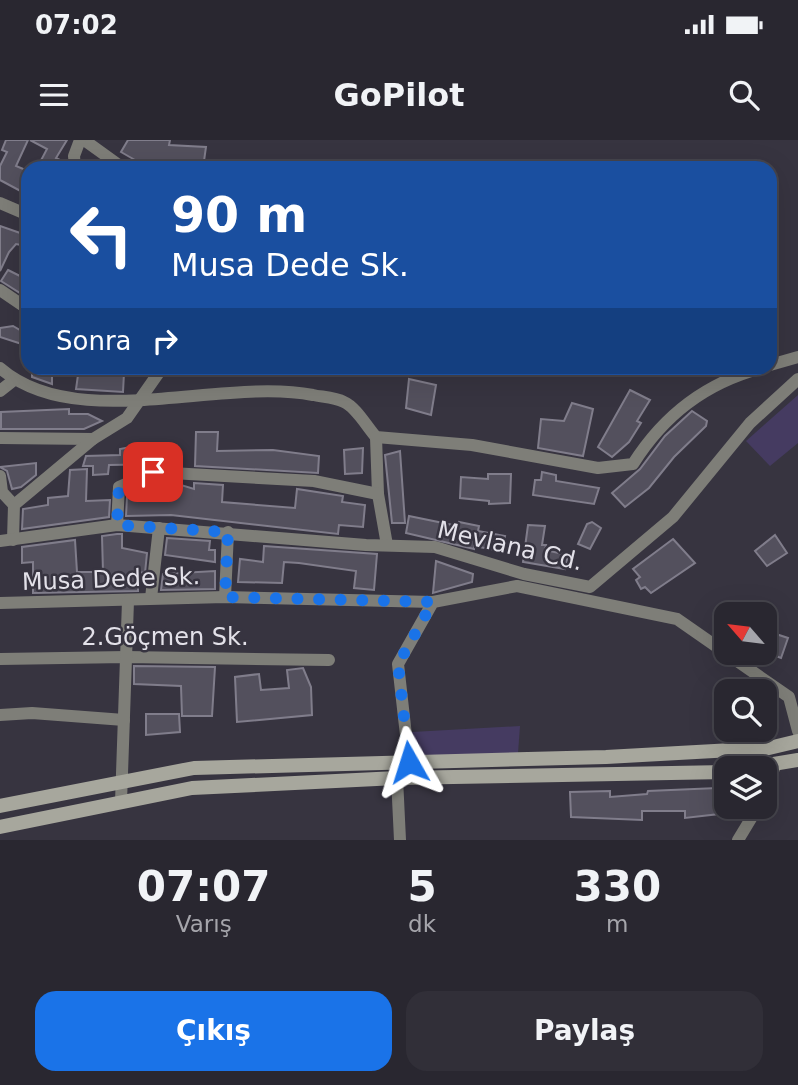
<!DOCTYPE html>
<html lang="tr">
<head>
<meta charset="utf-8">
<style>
  body { margin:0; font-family:"DejaVu Sans",sans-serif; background:#312f38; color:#f1f3f6; height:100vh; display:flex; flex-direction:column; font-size:26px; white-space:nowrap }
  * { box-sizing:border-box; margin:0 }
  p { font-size:23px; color:#a5a5ab }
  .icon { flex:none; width:38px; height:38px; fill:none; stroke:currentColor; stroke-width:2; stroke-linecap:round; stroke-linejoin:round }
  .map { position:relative; height:700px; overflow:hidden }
  .side { display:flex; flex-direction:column; background:#292730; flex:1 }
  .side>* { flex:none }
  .hud { position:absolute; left:21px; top:21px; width:756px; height:214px; border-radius:21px; box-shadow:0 7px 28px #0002,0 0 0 2px #45444c; background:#1a4fa0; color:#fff; overflow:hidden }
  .needle { width:46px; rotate:298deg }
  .tools { position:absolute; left:714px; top:462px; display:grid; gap:14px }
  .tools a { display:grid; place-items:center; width:63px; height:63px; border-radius:14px; background:#292730; box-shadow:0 7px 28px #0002,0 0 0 2px #45444c; font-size:35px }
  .pin { position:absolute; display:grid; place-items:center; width:60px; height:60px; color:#fff; margin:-30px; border-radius:14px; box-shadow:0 4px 10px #0006 }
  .me { position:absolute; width:77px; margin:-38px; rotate:354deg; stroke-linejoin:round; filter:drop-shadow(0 0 5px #0008) }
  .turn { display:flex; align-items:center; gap:24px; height:147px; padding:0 35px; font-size:32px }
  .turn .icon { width:91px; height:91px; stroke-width:2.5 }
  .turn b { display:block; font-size:49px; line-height:60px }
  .then { display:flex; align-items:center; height:66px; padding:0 35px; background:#0003; gap:14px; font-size:26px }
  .eta { display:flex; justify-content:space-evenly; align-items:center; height:119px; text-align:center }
  .eta b { font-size:42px; font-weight:700; line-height:49px }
  .cta { display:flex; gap:14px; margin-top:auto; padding:14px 35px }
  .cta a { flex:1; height:80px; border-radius:21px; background:#1a73e8; color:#fff; font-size:28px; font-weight:700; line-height:80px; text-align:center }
  .cta a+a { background:#312f38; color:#f1f3f6 }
  .status { display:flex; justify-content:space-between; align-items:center; height:49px; padding:0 35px; background:#292730; direction:ltr }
  .status svg { height:19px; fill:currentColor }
  header { display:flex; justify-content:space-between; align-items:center; height:91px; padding:0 35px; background:#292730; font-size:32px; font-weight:700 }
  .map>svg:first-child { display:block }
  .green { fill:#453b61 }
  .building { fill:#53505d; stroke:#807d8b; stroke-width:2 }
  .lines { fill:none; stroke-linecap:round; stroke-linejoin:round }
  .minor { stroke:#7e7e78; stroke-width:12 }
  .secondary { stroke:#a7a79d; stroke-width:14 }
  .route { stroke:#1a73e8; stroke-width:12; stroke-dasharray:0 21.6 }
  .labels { text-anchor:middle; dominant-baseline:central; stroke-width:5; stroke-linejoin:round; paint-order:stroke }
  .street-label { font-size:24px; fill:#e3e1e9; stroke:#373440 }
</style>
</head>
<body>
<div class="status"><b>07:02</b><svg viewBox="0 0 49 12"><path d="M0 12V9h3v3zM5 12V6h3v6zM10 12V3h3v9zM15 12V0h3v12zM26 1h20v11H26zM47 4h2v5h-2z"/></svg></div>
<header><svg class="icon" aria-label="menu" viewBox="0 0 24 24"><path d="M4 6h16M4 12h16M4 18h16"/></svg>GoPilot<svg class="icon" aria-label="search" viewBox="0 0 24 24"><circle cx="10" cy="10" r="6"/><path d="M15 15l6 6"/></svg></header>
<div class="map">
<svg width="798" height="700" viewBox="0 0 798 700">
  <rect width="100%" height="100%" fill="#373440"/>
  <g class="green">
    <path d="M798 255V303L770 326 746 301Z"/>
    <path d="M520 586 518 613 414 617 412 592Z"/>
  </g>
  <g class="building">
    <path d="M6 0H28L16 26 28 31V55L0 40V26L7 12 2 10Z"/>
    <path d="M30 0H67L56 18 66 23V28H37L47 9Z"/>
    <path d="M128 0H170L169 5 206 7 203 28H149L121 12Z"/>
    <path d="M0 86 23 94 21 105 16 104 9 112 0 131Z"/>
    <path d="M8 130 28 140 20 153 1 141Z"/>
    <path d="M26 177 28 206 0 197V188L13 186 20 190Z"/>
    <path d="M32 228H52V244L32 237Z"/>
    <path d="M79 228 124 233 123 252 76 249Z"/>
    <path d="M409 239 436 245 431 275 406 268Z"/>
    <path d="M630 250 650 260 637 281 641 283 629 302 612 317 598 307Z"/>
    <path d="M572 263 593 269 583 316 538 308 541 279 564 281Z"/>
    <path d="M69 269V274H88L102 281 84 289H1V272Z"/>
    <path d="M692 271 707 281 706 286 674 317 649 348 625 367 612 353 640 329 665 296Z"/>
    <path d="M196 292H218L217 311 273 310 319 316 318 333 195 326Z"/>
    <path d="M146 304H169V324L109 325 108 334 93 335V326H83L86 316 120 315V309Z"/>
    <path d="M363 308 362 333 345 334 344 310Z"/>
    <path d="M400 311 405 383H392L385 315Z"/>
    <path d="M36 323V335L21 347 12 349 7 331 0 327Z"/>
    <path d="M87 329 86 361 110 360 109 377 22 389 23 369 48 365V358L68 356 70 330Z"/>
    <path d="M542 332 556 335V341L599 348 594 364 533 355 535 340H541Z"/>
    <path d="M488 334H511L510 363 489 364V361L460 358 461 337 488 339Z"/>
    <path d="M194 343 223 345 222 362 295 368 297 349 343 356 342 362 365 365 363 387 339 385 338 394 171 375 126 376 127 357 171 353 180 351 181 345 194 349Z"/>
    <path d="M409 376 458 386 459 382 479 386 478 391 505 396 501 411 474 406V409L406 393Z"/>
    <path d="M592 382 601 388 590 409 578 404 587 384Z"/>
    <path d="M528 385 545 386 542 405H546L545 410 568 415 565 429 523 422Z"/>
    <path d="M117 394H122V408L147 413 145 433 138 432V451L33 453V422L22 423V407L75 400 77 432H103L102 396Z"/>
    <path d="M775 395 787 413 767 426 755 411Z"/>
    <path d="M167 398 210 401 209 410H215V422L165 415Z"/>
    <path d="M673 399 695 423 651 453 645 447 641 449 636 440 640 437 633 429Z"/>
    <path d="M264 406 377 414 374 450 354 448 356 431 299 423 284 422 282 443 238 442 240 419 263 422Z"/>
    <path d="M436 421 473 434 472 442 433 453Z"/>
    <path d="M215 431V449L161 450 163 434Z"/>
    <path d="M767 491 788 498 781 518 765 512Z"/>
    <path d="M134 526 215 527 212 576H182L181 546 134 544Z"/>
    <path d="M303 528 311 547 312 575 237 582 235 537 259 534 261 550 289 548 287 530Z"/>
    <path d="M146 574H179L180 592 146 595Z"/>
    <path d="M717 648 719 674 685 678V671H642V680L571 677 570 652 610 651V657L647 654 648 651Z"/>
  </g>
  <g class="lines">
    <g class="minor">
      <path d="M84 0 123 28"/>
      <path d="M75 28 74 16 80 0"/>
      <path d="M258 28 259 25 269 28"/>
      <path d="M0 63 28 75"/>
      <path d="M0 150 28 169"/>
      <path d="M770 225 798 217"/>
      <path d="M0 228C76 294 220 237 313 255 322 257 335 257 344 262 356 267 367 287 376 297L472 305 598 328 633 324C664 275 705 243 762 228"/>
      <path d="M0 251 14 240"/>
      <path d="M376 297 378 354 387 405"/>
      <path d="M0 298 93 299"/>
      <path d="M0 336 2 352 14 365"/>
      <path d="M117 385 119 347 153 332 314 341 378 354"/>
      <path d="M13 400 14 365 93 299 127 278 162 228"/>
      <path d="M0 401 117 385 366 405 435 407 524 434 590 447 673 377 750 283 798 239"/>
      <path d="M225 457 228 392"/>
      <path d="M151 458 159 388"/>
      <path d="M0 463 225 457 433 462"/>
      <path d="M0 519 126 517 329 520"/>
      <path d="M0 575 32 573 124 580"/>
      <path d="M409 622 398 524 433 462 517 446 677 479 789 557 798 591"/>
      <path d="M397 638 400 700"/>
      <path d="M765 650 776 624"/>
      <path d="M121 662 128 461"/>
      <path d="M738 700 758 667"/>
    </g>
    <g class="secondary">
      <path d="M749 628 798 620"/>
      <path d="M0 666 194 628 606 617 769 608 798 601"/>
      <path d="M0 687 192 648 397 638 726 632"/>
    </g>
  </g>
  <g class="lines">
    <path class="route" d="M153 332 119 347 117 385 228 392 225 457 433 462 398 524 409 622"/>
  </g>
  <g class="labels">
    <g class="street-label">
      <text transform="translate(510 406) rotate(13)">Mevlana Cd.</text>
      <text transform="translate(111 439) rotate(-2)">Musa Dede Sk.</text>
      <text x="165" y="497">2.Göçmen Sk.</text>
    </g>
  </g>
</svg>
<div class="tools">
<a><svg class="needle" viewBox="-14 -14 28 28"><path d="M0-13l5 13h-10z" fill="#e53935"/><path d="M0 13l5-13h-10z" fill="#a5a5ab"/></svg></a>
<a><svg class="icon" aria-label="search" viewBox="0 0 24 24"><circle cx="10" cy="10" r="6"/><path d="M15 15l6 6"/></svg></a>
<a><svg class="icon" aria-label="layers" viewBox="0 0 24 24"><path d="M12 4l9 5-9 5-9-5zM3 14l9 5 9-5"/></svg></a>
</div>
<div class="pin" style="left:153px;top:332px;background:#d93025"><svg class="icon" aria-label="arrive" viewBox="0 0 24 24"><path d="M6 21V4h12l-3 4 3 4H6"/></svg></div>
<svg class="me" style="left:409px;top:622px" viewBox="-20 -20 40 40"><path d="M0-17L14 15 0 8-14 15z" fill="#1a73e8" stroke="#fff" stroke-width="4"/></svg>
<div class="hud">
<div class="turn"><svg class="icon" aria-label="left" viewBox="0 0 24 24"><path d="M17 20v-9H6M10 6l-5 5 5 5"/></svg><div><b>90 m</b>Musa Dede Sk.</div></div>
<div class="then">Sonra<svg class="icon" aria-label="right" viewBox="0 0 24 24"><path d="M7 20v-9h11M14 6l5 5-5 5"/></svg></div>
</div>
</div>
<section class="side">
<div class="eta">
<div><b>07:07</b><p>Varış</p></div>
<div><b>5</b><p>dk</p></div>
<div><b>330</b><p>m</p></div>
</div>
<div class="cta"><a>Çıkış</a><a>Paylaş</a></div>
</section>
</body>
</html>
